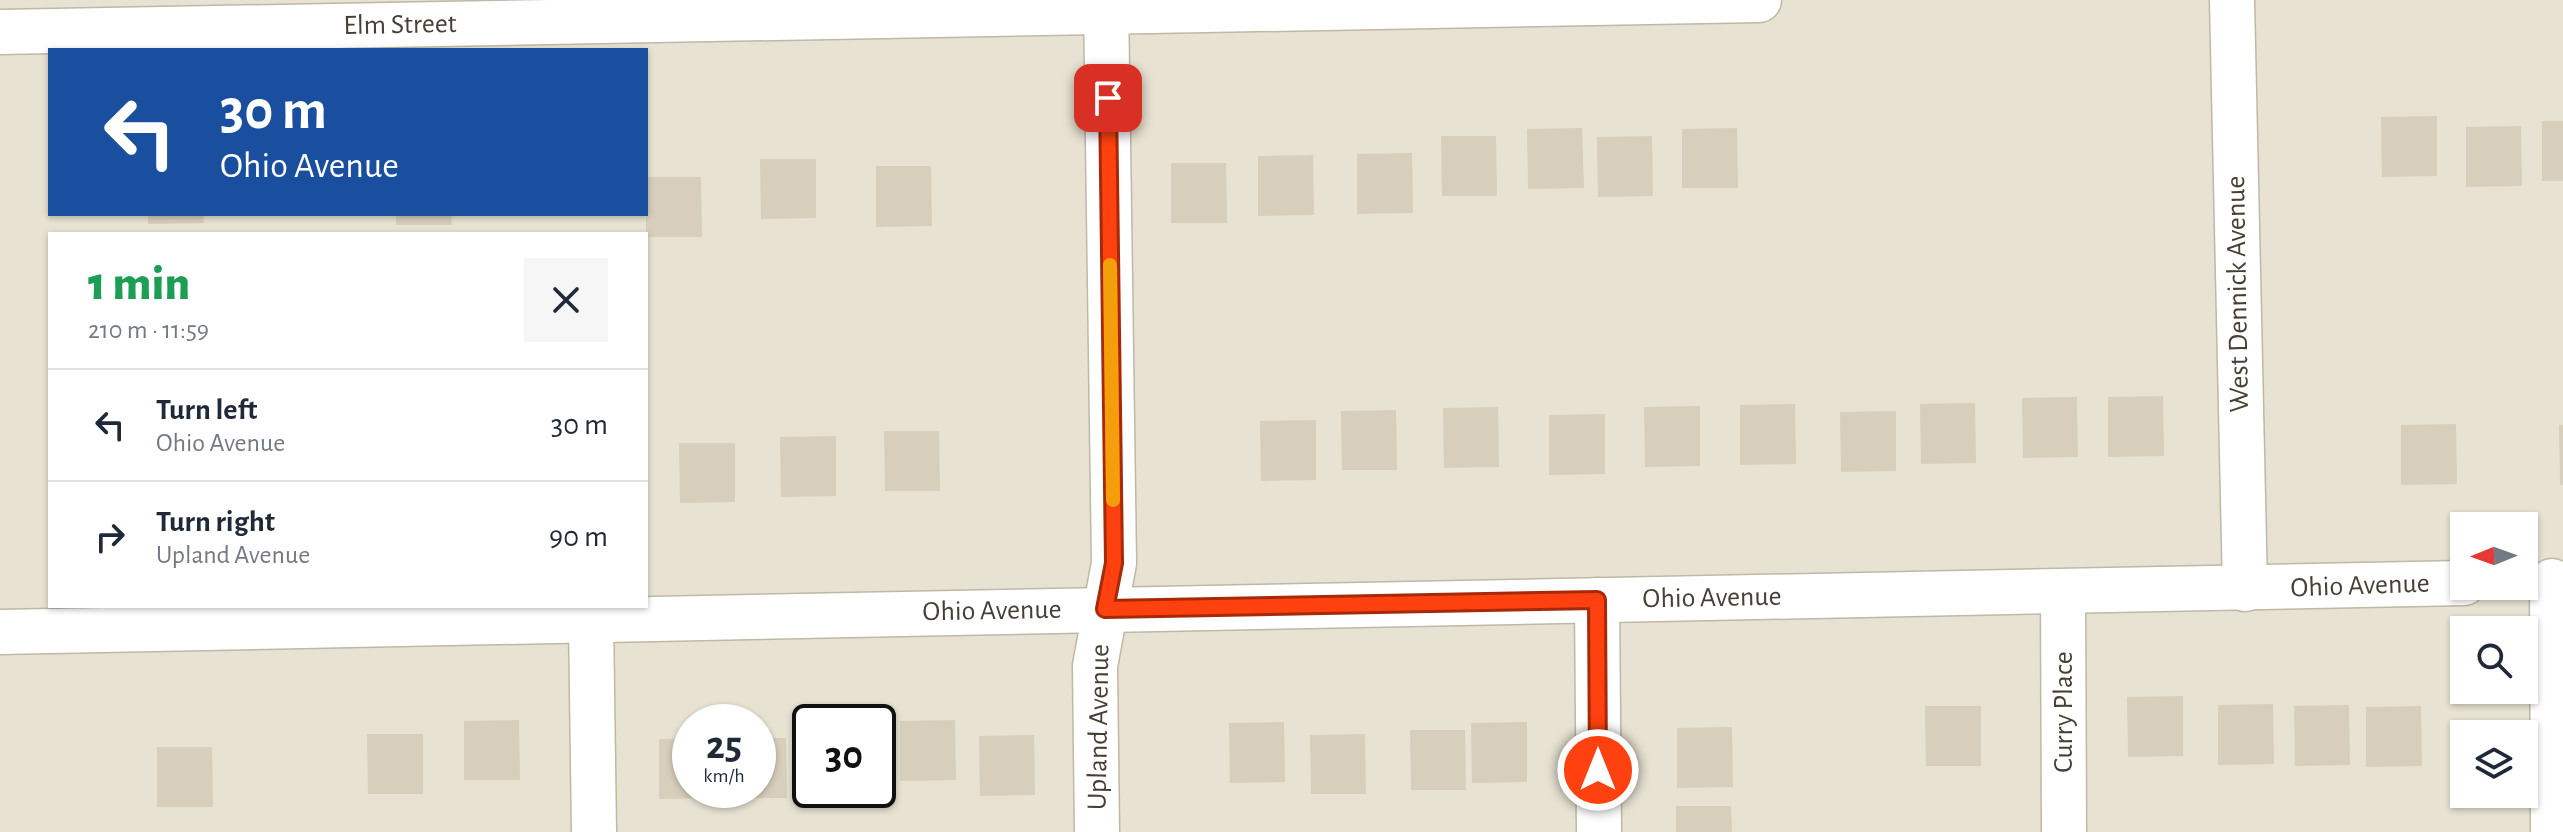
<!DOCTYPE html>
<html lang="en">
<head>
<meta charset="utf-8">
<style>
  body { margin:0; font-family:"Alegreya Sans",sans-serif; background:#f6f6f7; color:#1f2937; height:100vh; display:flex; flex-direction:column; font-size:30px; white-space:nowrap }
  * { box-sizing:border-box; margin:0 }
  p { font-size:26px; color:#747a83 }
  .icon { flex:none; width:44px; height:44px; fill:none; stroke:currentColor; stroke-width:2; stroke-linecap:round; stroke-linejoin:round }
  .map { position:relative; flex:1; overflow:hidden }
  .panel { position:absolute; left:48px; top:232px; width:600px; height:376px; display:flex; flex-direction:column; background:#fff; border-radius:0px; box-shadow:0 2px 6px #0004 }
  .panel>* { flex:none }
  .guide { position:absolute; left:48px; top:48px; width:600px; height:168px; border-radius:0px; box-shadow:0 2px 6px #0004; background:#1a4fa0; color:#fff; overflow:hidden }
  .needle { width:52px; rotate:269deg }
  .tools { position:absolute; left:2450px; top:512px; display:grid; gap:16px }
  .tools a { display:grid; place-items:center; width:88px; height:88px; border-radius:0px; background:#fff; box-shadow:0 2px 6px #0004; font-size:40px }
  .speed { position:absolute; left:672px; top:704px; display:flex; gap:16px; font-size:40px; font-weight:700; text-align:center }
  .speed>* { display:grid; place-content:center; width:104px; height:104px; border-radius:50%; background:#fff; box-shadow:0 2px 6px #0004; line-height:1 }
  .speed small { font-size:20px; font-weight:400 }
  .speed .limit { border:4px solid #111; border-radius:12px; background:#fff; color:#111 }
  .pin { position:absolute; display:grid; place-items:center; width:68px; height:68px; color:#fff; margin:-34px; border-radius:16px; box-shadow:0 4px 12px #0006 }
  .me { position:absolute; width:88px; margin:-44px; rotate:0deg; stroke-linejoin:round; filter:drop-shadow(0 0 6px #0008) }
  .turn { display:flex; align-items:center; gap:28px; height:168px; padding:0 40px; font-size:36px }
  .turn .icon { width:104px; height:104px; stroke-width:2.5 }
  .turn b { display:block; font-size:56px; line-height:68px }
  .round { display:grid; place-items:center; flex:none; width:84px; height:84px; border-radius:0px; background:#f6f6f7 }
  .overview { display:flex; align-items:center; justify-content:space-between; height:136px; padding:0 40px }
  h1 { font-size:48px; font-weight:800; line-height:60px; color:#1e9e55 }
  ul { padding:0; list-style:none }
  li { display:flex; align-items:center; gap:24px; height:112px; padding:0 40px; border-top:2px solid #e0e1e3 }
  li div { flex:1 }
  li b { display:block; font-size:30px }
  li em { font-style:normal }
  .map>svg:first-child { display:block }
  .residential { fill:#e7e2d2; fill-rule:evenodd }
  .building { fill:#d8cebc }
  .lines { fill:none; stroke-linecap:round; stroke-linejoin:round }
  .minor-casing { stroke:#bfb8a6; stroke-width:47 }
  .minor { stroke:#fff; stroke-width:44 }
  .route-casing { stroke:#a62a0a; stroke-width:20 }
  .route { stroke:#ff410f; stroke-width:14 }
  .slow { stroke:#f59e0b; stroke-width:14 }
  .labels { text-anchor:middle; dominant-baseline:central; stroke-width:6; stroke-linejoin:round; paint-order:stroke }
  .street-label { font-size:28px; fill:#453f34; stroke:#fff }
</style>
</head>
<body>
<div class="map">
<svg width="2563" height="832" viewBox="0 0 2563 832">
  <rect width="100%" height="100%" fill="#f3efe4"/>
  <path class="residential" d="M0 0H2563V832H0ZM50 50H646V214H50ZM50 234H646V606H50ZM2464 526H2524V586H2464ZM2464 630H2524V690H2464ZM690 722H758V790H690ZM810 722H878V790H810ZM2464 734H2524V794H2464Z"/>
  <g class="building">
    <path d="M2437 116V176L2382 177 2381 117Z"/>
    <rect x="2542" y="121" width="21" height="60"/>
    <path d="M2521 126 2522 186 2466 187V127Z"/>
    <path d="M1582 128 1584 188 1528 189 1527 129Z"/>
    <path d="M1737 128 1738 188H1682V129Z"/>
    <path d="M1441 136H1496L1497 196H1442Z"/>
    <path d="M1652 136 1653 196 1598 197 1597 137Z"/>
    <path d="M1412 153 1413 213 1357 214V154Z"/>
    <path d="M1313 155 1314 215 1258 216V156Z"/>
    <path d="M760 159H816V218L761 219Z"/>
    <path d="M1171 163H1226L1227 223H1171Z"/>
    <path d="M876 166H931L932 226 876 227Z"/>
    <path d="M646 177H701L702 237H646Z"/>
    <path d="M148 214H203L204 223 148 224Z"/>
    <path d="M396 214H451L452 225H396Z"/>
    <path d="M2163 396 2164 456 2108 457V397Z"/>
    <path d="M2077 397 2078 457 2023 458 2022 398Z"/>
    <path d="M1975 403 1976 463 1921 464 1920 404Z"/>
    <path d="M1795 404 1796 464 1740 465V405Z"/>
    <path d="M1700 406V466L1645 467 1644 407Z"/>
    <path d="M1498 407 1499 467 1444 468 1443 408Z"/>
    <path d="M1396 410 1397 470H1342L1341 411Z"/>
    <path d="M1896 411V471L1841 472 1840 412Z"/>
    <path d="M1605 414V474L1549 475V415Z"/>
    <path d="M1316 420V480L1261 481 1260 421Z"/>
    <path d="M2456 424 2457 484 2401 485V425Z"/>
    <path d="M2559 425H2563V485H2560Z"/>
    <path d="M884 431H939L940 491H885Z"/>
    <path d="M836 436V496L781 497 780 437Z"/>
    <path d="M679 443H735V502L680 503Z"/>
    <path d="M2183 696V756L2128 757 2127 697Z"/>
    <path d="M2273 704 2274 764 2218 765V705Z"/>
    <path d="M2349 705 2350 765 2295 766 2294 706Z"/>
    <path d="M1925 706H1981V766H1926Z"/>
    <path d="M2421 706 2422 766 2366 767V707Z"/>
    <path d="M519 720 520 780H464V721Z"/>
    <path d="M955 720 956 780 900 781V721Z"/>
    <path d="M1284 722 1285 782 1230 783 1229 723Z"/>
    <path d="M1527 722V782L1472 783 1471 723Z"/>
    <path d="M1732 727 1733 787 1677 788V728Z"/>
    <path d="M1410 730H1465L1466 790H1411Z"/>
    <path d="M367 734H423V794H368Z"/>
    <path d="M1365 734 1366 794H1311L1310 735Z"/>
    <path d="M1034 735 1035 795 980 796 979 736Z"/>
    <path d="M758 738H786L787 798H732V790H758Z"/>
    <path d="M659 739H690V790H714L715 798 659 799Z"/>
    <path d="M157 747H212L213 807H157Z"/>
    <path d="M1676 806H1731L1732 832H1676Z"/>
  </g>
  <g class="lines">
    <defs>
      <g id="minor">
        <path d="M2232 0 2245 589"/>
        <path d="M0 32 1759 0"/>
        <path d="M2552 581 2553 832"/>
        <path d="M2063 592 2064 832"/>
        <path d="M1597 600 1599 832"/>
        <path d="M591 620 594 832"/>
        <path d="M0 632 2464 583"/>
        <path d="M1097 832 1095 666 1114 563 1106 0"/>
      </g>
    </defs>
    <use href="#minor" class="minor-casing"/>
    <use href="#minor" class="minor"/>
  </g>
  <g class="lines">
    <defs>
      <path id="route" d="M1108 98 1114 563 1105 609 1597 600 1598 770"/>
    </defs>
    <use href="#route" class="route-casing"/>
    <use href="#route" class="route"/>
    <path class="slow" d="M1110 265 1113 500"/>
  </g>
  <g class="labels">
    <g class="street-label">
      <text transform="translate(400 25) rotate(-1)">Elm Street</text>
      <text transform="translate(2238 294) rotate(-91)">West Dennick Avenue</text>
      <text transform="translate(2360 586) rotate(-2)">Ohio Avenue</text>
      <text transform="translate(1712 598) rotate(-1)">Ohio Avenue</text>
      <text transform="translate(992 611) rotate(-1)">Ohio Avenue</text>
      <text transform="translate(2064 712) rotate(-90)">Curry Place</text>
      <text transform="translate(1099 727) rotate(-89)">Upland Avenue</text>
    </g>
  </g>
</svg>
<div class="tools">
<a><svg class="needle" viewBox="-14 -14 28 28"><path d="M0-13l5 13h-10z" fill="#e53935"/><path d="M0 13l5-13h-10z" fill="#747a83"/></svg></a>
<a><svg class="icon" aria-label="search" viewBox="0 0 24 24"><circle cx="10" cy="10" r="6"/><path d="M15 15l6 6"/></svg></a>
<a><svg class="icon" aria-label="layers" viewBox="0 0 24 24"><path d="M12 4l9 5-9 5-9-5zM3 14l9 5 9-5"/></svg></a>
</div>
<div class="speed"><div>25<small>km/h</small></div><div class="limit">30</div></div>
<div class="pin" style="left:1108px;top:98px;background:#d93025"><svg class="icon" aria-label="arrive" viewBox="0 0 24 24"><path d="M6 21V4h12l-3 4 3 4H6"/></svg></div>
<svg class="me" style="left:1598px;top:770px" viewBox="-20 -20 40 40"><circle r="17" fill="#ff410f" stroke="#fff" stroke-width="3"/><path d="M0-11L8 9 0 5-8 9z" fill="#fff"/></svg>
<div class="guide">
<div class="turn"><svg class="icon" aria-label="left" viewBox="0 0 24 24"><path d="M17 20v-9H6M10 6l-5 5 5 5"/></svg><div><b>30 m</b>Ohio Avenue</div></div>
</div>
<section class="panel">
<div class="overview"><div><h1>1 min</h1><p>210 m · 11:59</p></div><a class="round"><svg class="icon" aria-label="close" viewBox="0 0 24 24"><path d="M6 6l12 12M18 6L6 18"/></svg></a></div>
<ul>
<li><svg class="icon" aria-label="left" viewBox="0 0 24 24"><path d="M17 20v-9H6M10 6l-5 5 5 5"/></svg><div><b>Turn left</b><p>Ohio Avenue</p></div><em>30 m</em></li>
<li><svg class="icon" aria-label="right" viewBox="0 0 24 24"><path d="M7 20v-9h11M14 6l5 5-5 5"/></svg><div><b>Turn right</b><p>Upland Avenue</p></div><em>90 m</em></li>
</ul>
</section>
</div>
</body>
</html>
